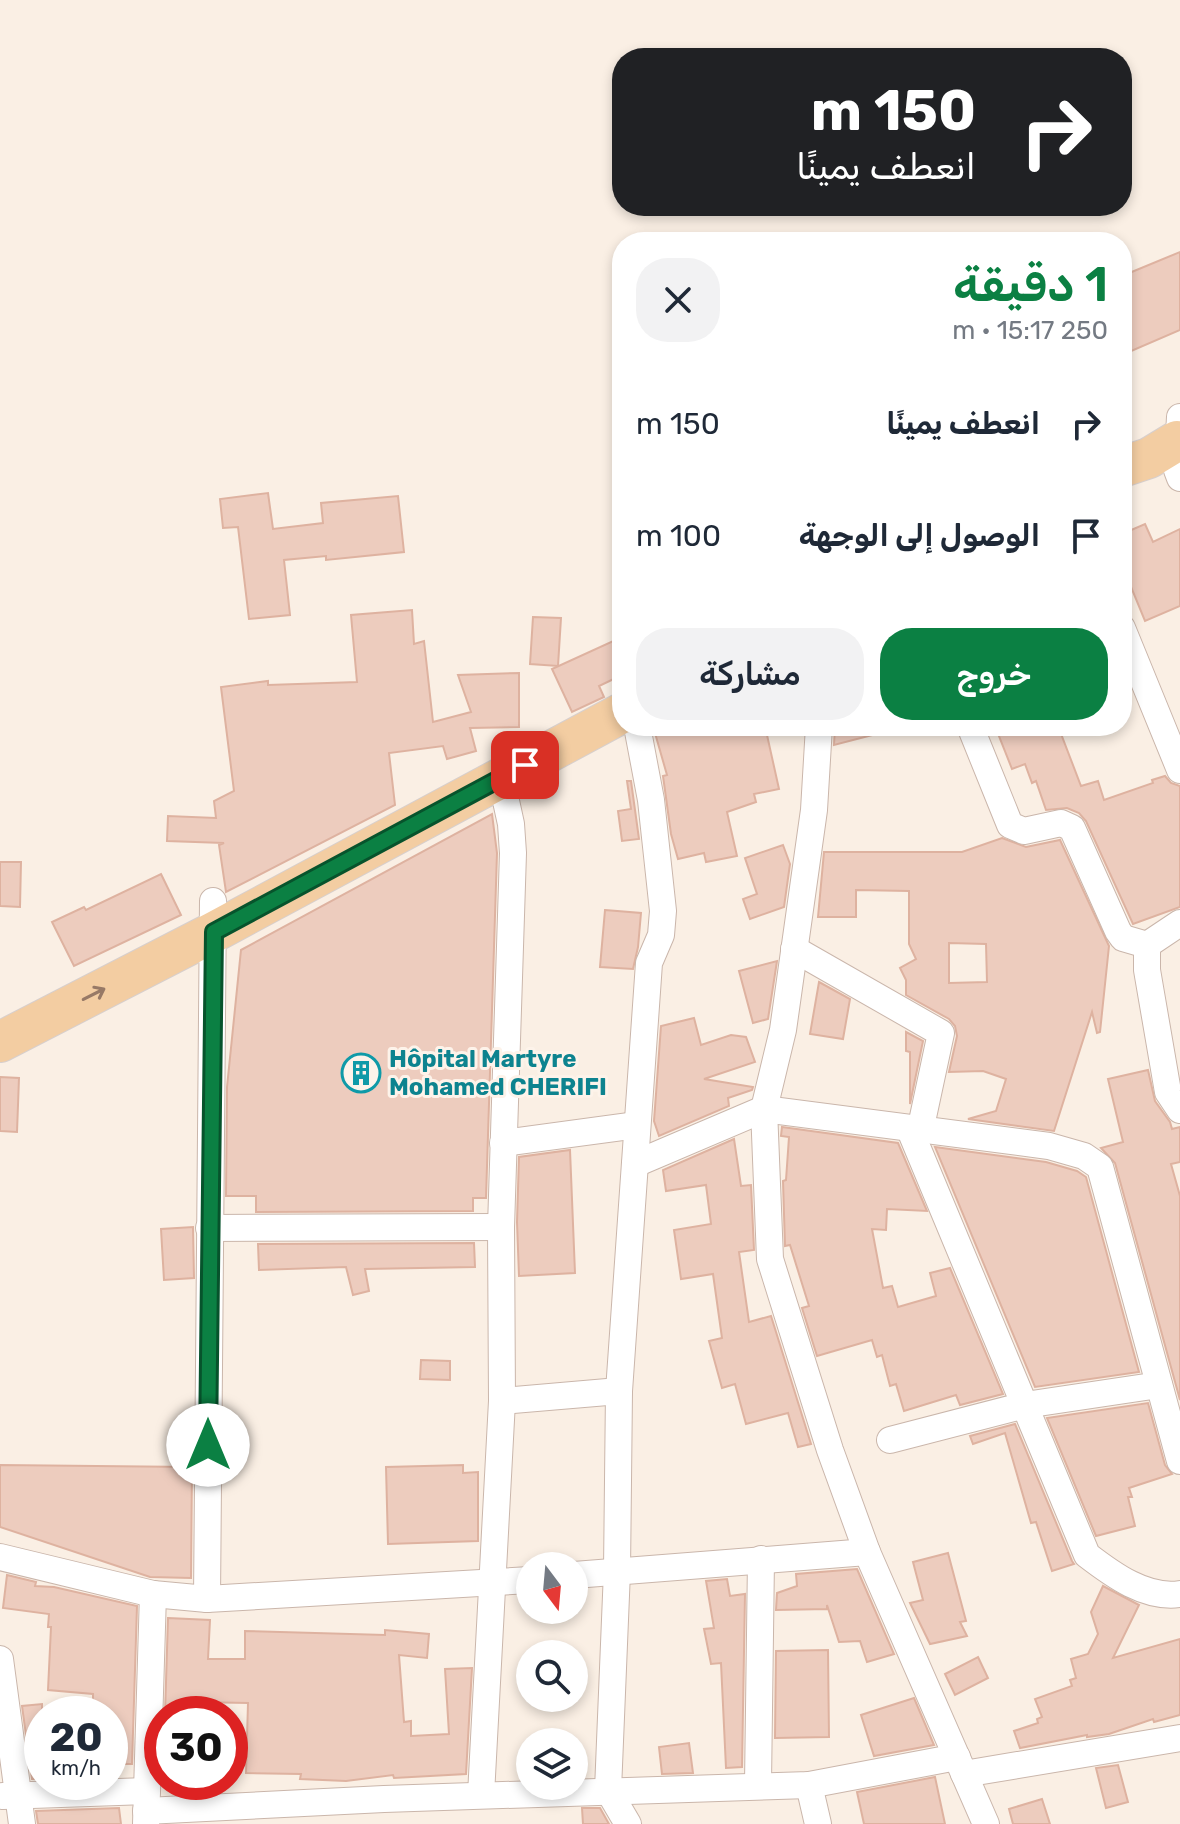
<!DOCTYPE html>
<html lang="ar">
<head>
<meta charset="utf-8">
<style>
  body { margin:0; font-family:Rubik,"Noto Sans Arabic",sans-serif; background:#f2f2f3; color:#1f2937; direction:rtl; height:100vh; display:flex; flex-direction:column; font-size:30px; white-space:nowrap }
  * { box-sizing:border-box; margin:0 }
  p { font-size:26px; color:#747a83 }
  .icon { flex:none; width:44px; height:44px; fill:none; stroke:currentColor; stroke-width:2; stroke-linecap:round; stroke-linejoin:round }
  .map { position:relative; flex:1; overflow:hidden; direction:ltr }
  .panel { position:absolute; left:612px; top:232px; width:520px; height:504px; display:flex; flex-direction:column; background:#fff; border-radius:32px; box-shadow:0 4px 12px #0003; direction:rtl }
  .panel>* { flex:none }
  .hud { position:absolute; left:612px; top:48px; width:520px; height:168px; border-radius:32px; box-shadow:0 4px 12px #0003; direction:rtl; background:#202124; color:#fff; overflow:hidden }
  .needle { width:52px; rotate:164deg }
  .controls { position:absolute; left:516px; top:1552px; display:grid; gap:16px }
  .controls a { display:grid; place-items:center; width:72px; height:72px; border-radius:50%; background:#fff; box-shadow:0 4px 12px #0003; font-size:40px }
  .speed { position:absolute; left:24px; top:1696px; display:flex; gap:16px; font-size:40px; font-weight:700; text-align:center }
  .speed>* { display:grid; place-content:center; width:104px; height:104px; border-radius:50%; background:#fff; box-shadow:0 4px 12px #0003; line-height:1 }
  .speed small { font-size:20px; font-weight:400 }
  .speed .limit { border:12px solid #d22; background:#fff; color:#111 }
  .pin { position:absolute; display:grid; place-items:center; width:68px; height:68px; color:#fff; margin:-34px; border-radius:16px; box-shadow:0 4px 12px #0006 }
  .me { position:absolute; width:88px; margin:-44px; rotate:0deg; stroke-linejoin:round; filter:drop-shadow(0 0 6px #0008) }
  .turn { display:flex; align-items:center; gap:28px; height:168px; padding:0 24px; font-size:36px }
  .turn .icon { width:104px; height:104px; stroke-width:2.5 }
  .turn b { display:block; font-size:56px; line-height:68px }
  .round { display:grid; place-items:center; flex:none; width:84px; height:84px; border-radius:32px; background:#f2f2f3 }
  .head { display:flex; align-items:center; justify-content:space-between; height:136px; padding:0 24px }
  h1 { font-size:48px; font-weight:600; line-height:60px; color:#0b8043 }
  .cta { display:flex; gap:16px; margin-top:auto; padding:16px 24px }
  .cta a { flex:1; height:92px; border-radius:32px; background:#0b8043; color:#fff; font-size:32px; font-weight:600; line-height:92px; text-align:center }
  .cta a+a { background:#f2f2f3; color:#1f2937 }
  ul { padding:0; list-style:none }
  li { display:flex; align-items:center; gap:24px; height:112px; padding:0 24px }
  li div { flex:1 }
  li b { display:block; font-size:30px }
  li em { font-style:normal }
  .map>svg:first-child { display:block }
  .building { fill:#edccbe; stroke:#deb2a0; stroke-width:2; fill-rule:evenodd }
  .lines { fill:none; stroke-linecap:round; stroke-linejoin:round }
  .street-casing { stroke:#cab6ab; stroke-width:28 }
  .primary-casing { stroke:#d7cfcd; stroke-width:42 }
  .street { stroke:#fff; stroke-width:26 }
  .primary { stroke:#f3cda2; stroke-width:40 }
  .oneway { stroke:#977966 }
  .route-casing { stroke:#07532c; stroke-width:20 }
  .route { stroke:#0b8043; stroke-width:14 }
  .labels { text-anchor:middle; dominant-baseline:central; stroke-width:6; stroke-linejoin:round; paint-order:stroke }
  .culture-label { font-size:24px; font-weight:bold; fill:#0d838f; stroke:#fdf3ea; text-anchor:start }
</style>
</head>
<body>
<div class="map">
<svg width="1180" height="1824" viewBox="0 0 1180 1824">
  <rect width="100%" height="100%" fill="#faefe4"/>
  <g class="building">
    <path d="M1180 252V330L1122 355V276Z"/>
    <path d="M268 493 273 529 323 523 321 503 398 496 404 552 326 560V556L284 560 290 615 249 619 238 527 223 528 220 499Z"/>
    <path d="M1145 524 1153 542 1180 529V606L1145 621 1122 565V534Z"/>
    <path d="M412 610 414 644 424 641 433 722 471 712 458 675 519 673V727L470 728 476 751 447 759 443 746 389 753 395 805 226 892 219 845 224 843 167 841 168 816 216 818 214 801 234 791 221 687 268 681V685L357 682 351 615Z"/>
    <path d="M533 617 561 618 558 666 530 664Z"/>
    <path d="M622 637V675L599 686 604 697 572 712 552 669Z"/>
    <path d="M653 726H765L779 789 754 794 756 802 727 812 737 856 706 862 704 853 678 859 671 834 663 776 667 775Z"/>
    <path d="M835 726H883L884 732 834 745Z"/>
    <path d="M1010 726H1058L1081 786 1098 781 1104 800 1153 783 1152 780 1165 776 1171 783 1180 786V907L1133 924 1086 821 1079 813 1067 808 1046 810 1036 781 1032 783 1025 764 1012 769 997 731Z"/>
    <path d="M627 781H631L639 839 622 841 618 811 631 809Z"/>
    <path d="M492 814 497 853 486 1198H473V1211L256 1212V1196H226L227 1087 241 950Z"/>
    <path d="M1002 838 1026 847 1060 840 1109 946 1100 1032 1097 1033 1092 1012 1054 1131 968 1119 996 1111 1006 1079 983 1071 949 1072 957 1036 955 1026 949 1019 906 995V980L900 968 916 959 909 944V891L856 890V917H818L824 852H962ZM949 943 986 944 987 982 949 983Z"/>
    <path d="M783 845 790 864 784 907 750 919 743 899 757 894 745 858Z"/>
    <path d="M0 862H21L20 907 0 906Z"/>
    <path d="M161 874 181 915 74 966 52 922 84 907 86 910Z"/>
    <path d="M605 910 641 913 638 947 633 969 600 967Z"/>
    <path d="M777 961 768 1019 753 1023 739 971Z"/>
    <path d="M819 982 850 999 843 1039 810 1034Z"/>
    <path d="M694 1018 701 1045 731 1035 746 1037 755 1062 704 1079 753 1087 752 1090 728 1098 729 1106 659 1136 654 1121 661 1026Z"/>
    <path d="M906 1032 923 1041 910 1104V1052L906 1051Z"/>
    <path d="M1148 1070 1155 1101 1170 1122 1172 1129 1180 1127V1162L1171 1164 1180 1196V1400L1115 1163 1101 1148 1123 1142 1108 1079Z"/>
    <path d="M0 1077 19 1078 17 1132 0 1131Z"/>
    <path d="M782 1127 898 1143 927 1211 887 1209 886 1230 872 1229 883 1288 892 1286 898 1307 936 1296 930 1273 950 1268 1003 1394 960 1405 956 1395 904 1411 896 1384 890 1386 882 1355 877 1357 872 1340 817 1356 802 1308 809 1306 790 1245 785 1246 783 1181 786 1180 789 1137 781 1136Z"/>
    <path d="M734 1139 741 1186 751 1185 754 1250 739 1252 749 1322 771 1316 811 1444 798 1447 788 1413 746 1424 735 1384 722 1388 709 1341 722 1338 713 1274 681 1279 674 1230 711 1224 706 1185 666 1191 663 1170Z"/>
    <path d="M935 1147 1046 1162 1077 1171 1086 1177 1139 1372 1035 1387Z"/>
    <path d="M570 1150 575 1273 519 1276 517 1222 519 1157Z"/>
    <path d="M193 1227 194 1278 164 1280 161 1229Z"/>
    <path d="M474 1243 475 1267 365 1269 369 1291 353 1295 346 1267 259 1270 258 1244Z"/>
    <path d="M421 1360 450 1361V1380L420 1379Z"/>
    <path d="M1148 1403 1165 1465 1172 1474 1129 1488 1132 1497H1128L1135 1526 1096 1536 1047 1418Z"/>
    <path d="M1015 1424 1072 1561 1074 1564 1052 1571 1036 1522 1031 1523 1005 1433 973 1444 970 1436Z"/>
    <path d="M0 1465 192 1467 191 1578 150 1577 0 1527Z"/>
    <path d="M463 1465V1473L478 1472V1541L388 1544 386 1467Z"/>
    <path d="M948 1553 966 1621 960 1622 967 1636 930 1644 910 1603 923 1600 913 1562Z"/>
    <path d="M857 1569 894 1654 867 1662 860 1641 839 1642 827 1605V1609L776 1610 777 1593 797 1586 796 1574Z"/>
    <path d="M7 1575 36 1582 35 1586 54 1587 137 1606 132 1764H110V1714H93V1694L48 1690 51 1627H48L49 1614 3 1608Z"/>
    <path d="M727 1579 730 1596 745 1594 742 1767 726 1768 721 1663 711 1664 704 1629 714 1628 706 1581Z"/>
    <path d="M1103 1586 1139 1605 1113 1658 1180 1639V1715L1154 1722 1153 1719 1109 1734 1087 1737V1735L1020 1748 1014 1731 1038 1723 1037 1719 1042 1717 1035 1699 1072 1686 1070 1680 1076 1678 1071 1659 1088 1654 1098 1634 1091 1612Z"/>
    <path d="M168 1618 210 1620 208 1659H245V1631L385 1635V1630L429 1634 427 1658 399 1655 404 1722 411 1721V1736L449 1734 445 1669 472 1668 466 1774 394 1778 393 1775 346 1781 300 1779 301 1774 246 1773 248 1703 196 1702 197 1714H165Z"/>
    <path d="M828 1650 829 1737 775 1738 776 1651Z"/>
    <path d="M978 1657 988 1678 955 1695 945 1674Z"/>
    <path d="M914 1698 934 1745 874 1756 861 1715Z"/>
    <path d="M42 1704V1779H32L22 1706Z"/>
    <path d="M689 1743 693 1773 662 1774 659 1747Z"/>
    <path d="M1118 1765 1128 1802 1106 1808 1096 1768Z"/>
    <path d="M935 1777 945 1824H864L857 1792Z"/>
    <path d="M1042 1799 1050 1824H1013L1009 1809Z"/>
    <path d="M119 1808 121 1824H38L36 1811Z"/>
    <path d="M582 1808H600L609 1824H583Z"/>
  </g>
  <g class="lines">
    <defs>
      <g id="street">
        <path d="M1180 417 1177 470 1180 478"/>
        <path d="M1122 628 1180 770"/>
        <path d="M819 726 814 810 783 1030 764 1109 770 1259 830 1450 867 1552 986 1824"/>
        <path d="M970 726 1010 825 1024 831 1061 823 1072 828 1118 931 1123 938 1147 945"/>
        <path d="M1180 923 1147 945V970L1168 1092 1180 1110"/>
        <path d="M794 949 941 1033 920 1131"/>
        <path d="M910 1130 1087 1555C1113 1575 1146 1599 1180 1594"/>
        <path d="M503 1143 637 1125"/>
        <path d="M635 1164 764 1109 1049 1146 1084 1156 1100 1167 1180 1461"/>
        <path d="M209 1228 501 1227"/>
        <path d="M502 1401 619 1391"/>
        <path d="M890 1440 1025 1405 1159 1385"/>
        <path d="M0 1557 153 1594 207 1599 530 1580"/>
        <path d="M574 1575 867 1552"/>
        <path d="M207 1599 213 901"/>
        <path d="M0 1659 22 1824"/>
        <path d="M964 1774 1180 1738"/>
        <path d="M758 1784 761 1559"/>
        <path d="M809 1785 818 1824"/>
        <path d="M481 1795 502 1401 501 1227 513 853 511 824 501 778"/>
        <path d="M3 1796 147 1791"/>
        <path d="M146 1811 384 1799 809 1785 957 1757"/>
        <path d="M146 1824 153 1594"/>
        <path d="M628 1824 608 1790 617 1571 619 1391 649 963 661 935 663 911 651 800 637 726"/>
      </g>
      <g id="primary">
        <path d="M1122 467 1149 458 1177 441"/>
        <path d="M0 1042 214 932 622 713"/>
      </g>
    </defs>
    <use href="#street" class="street-casing"/>
    <use href="#primary" class="primary-casing"/>
    <use href="#street" class="street"/>
    <use href="#primary" class="primary"/>
  </g>
  <defs><path id="oneway-shaft" d="M-6 0H5M1.5-3L5.5 0L1.5 3" fill="none" stroke-width="1.6" stroke-linecap="round" stroke-linejoin="round" transform="scale(2)"/></defs>
  <use class="oneway" href="#oneway-shaft" transform="translate(94 994) rotate(-27)"/>
  <g class="lines">
    <defs>
      <path id="route" d="M208 1445 214 932 525 765"/>
    </defs>
    <use href="#route" class="route-casing"/>
    <use href="#route" class="route"/>
  </g>
  <defs>
    <symbol id="building-ring" viewBox="-11 -11 22 22"><circle r="9.5" fill="#fdf3ea" stroke="#0f9aa8" stroke-width="1.5"/><path d="M-4-6H4V6H1V3H-1V6H-4ZM-2.5-4.3h1.7v1.8h-1.7ZM.8-4.3h1.7v1.8H.8ZM-2.5-1h1.7V.8h-1.7ZM.8-1h1.7V.8H.8Z" fill="#0f9aa8"/></symbol>
  </defs>
  <g fill-rule="evenodd">
    <use href="#building-ring" x="339" y="1051" width="44" height="44"/>
  </g>
  <g class="labels">
    <g class="culture-label">
      <text x="389" y="1059">Hôpital Martyre<tspan x="389" dy="28">Mohamed CHERIFI</tspan></text>
    </g>
  </g>
</svg>
<div class="controls">
<a><svg class="needle" viewBox="-14 -14 28 28"><path d="M0-13l5 13h-10z" fill="#e53935"/><path d="M0 13l5-13h-10z" fill="#747a83"/></svg></a>
<a><svg class="icon" aria-label="search" viewBox="0 0 24 24"><circle cx="10" cy="10" r="6"/><path d="M15 15l6 6"/></svg></a>
<a><svg class="icon" aria-label="layers" viewBox="0 0 24 24"><path d="M12 4l9 5-9 5-9-5zM3 14l9 5 9-5"/></svg></a>
</div>
<div class="speed"><div>20<small>km/h</small></div><div class="limit">30</div></div>
<div class="pin" style="left:525px;top:765px;background:#d93025"><svg class="icon" aria-label="arrive" viewBox="0 0 24 24"><path d="M6 21V4h12l-3 4 3 4H6"/></svg></div>
<svg class="me" style="left:208px;top:1445px" viewBox="-20 -20 40 40"><circle r="19" fill="#fff"/><path d="M0-13L10 11 0 6-10 11z" fill="#0b8043"/></svg>
<div class="hud">
<div class="turn"><svg class="icon" aria-label="right" viewBox="0 0 24 24"><path d="M7 20v-9h11M14 6l5 5-5 5"/></svg><div><b>150 m</b>انعطف يمينًا</div></div>
</div>
<section class="panel">
<div class="head"><div><h1>1 دقيقة</h1><p>250 m · 15:17</p></div><a class="round"><svg class="icon" aria-label="close" viewBox="0 0 24 24"><path d="M6 6l12 12M18 6L6 18"/></svg></a></div>
<ul>
<li><svg class="icon" aria-label="right" viewBox="0 0 24 24"><path d="M7 20v-9h11M14 6l5 5-5 5"/></svg><div><b>انعطف يمينًا</b></div><em>150 m</em></li>
<li><svg class="icon" aria-label="arrive" viewBox="0 0 24 24"><path d="M6 21V4h12l-3 4 3 4H6"/></svg><div><b>الوصول إلى الوجهة</b></div><em>100 m</em></li>
</ul>
<div class="cta"><a>خروج</a><a>مشاركة</a></div>
</section>
</div>
</body>
</html>
